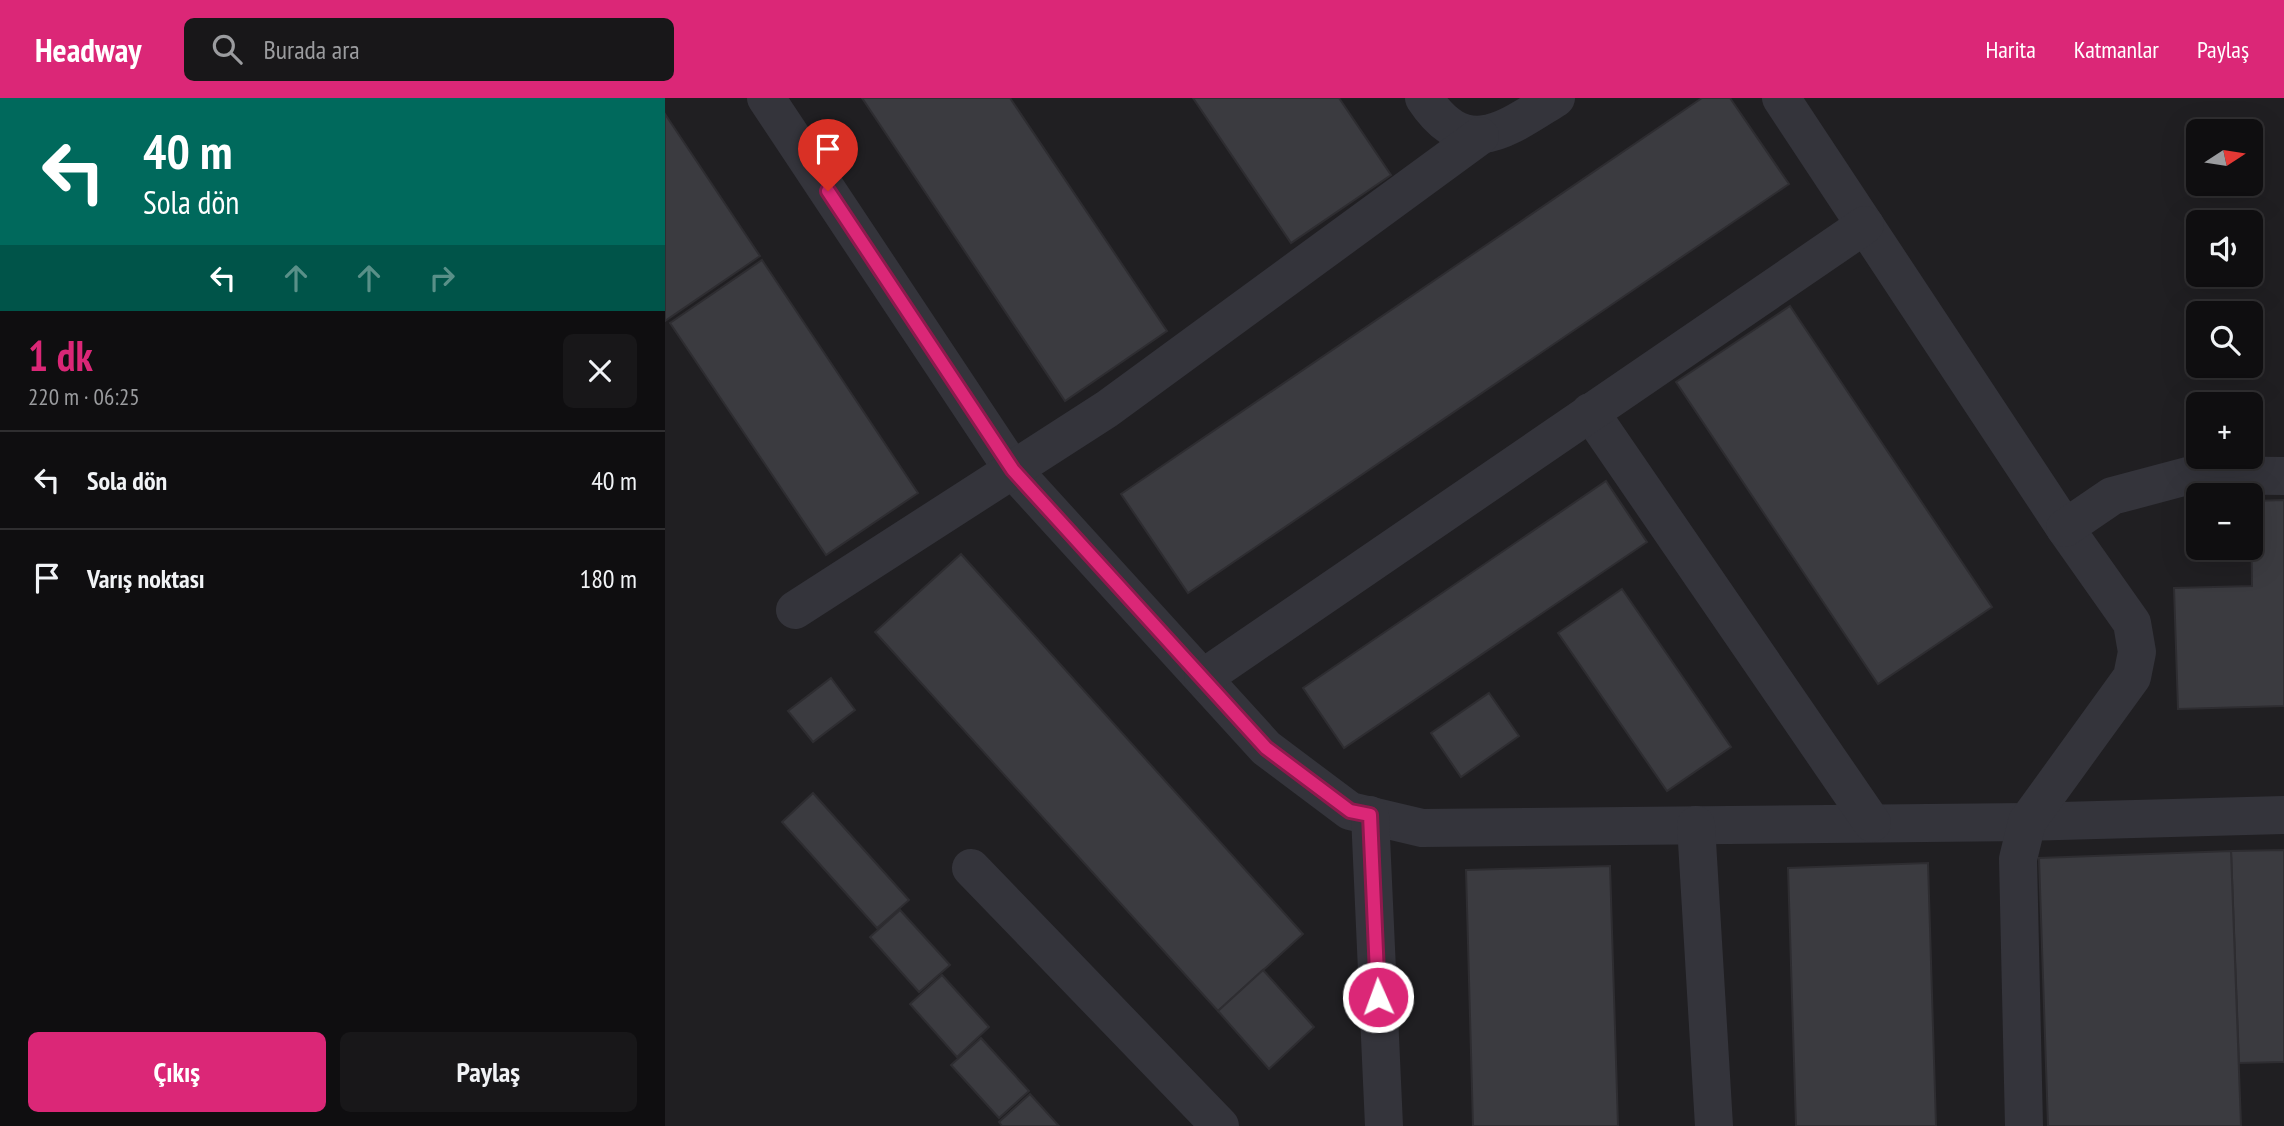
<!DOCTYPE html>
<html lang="tr">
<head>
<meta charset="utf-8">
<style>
  body { margin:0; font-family:"PT Sans Narrow",sans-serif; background:#181719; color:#f1f3f6; height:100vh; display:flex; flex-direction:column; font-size:26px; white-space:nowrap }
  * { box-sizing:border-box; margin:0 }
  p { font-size:23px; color:#9b9c9f }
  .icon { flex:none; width:38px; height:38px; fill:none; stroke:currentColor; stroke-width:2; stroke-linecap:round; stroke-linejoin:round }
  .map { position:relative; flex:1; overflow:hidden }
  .drawer { display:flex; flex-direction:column; background:#0f0e10; width:665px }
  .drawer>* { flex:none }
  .guide { background:#00695c; color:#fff; overflow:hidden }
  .needle { width:46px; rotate:78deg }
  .controls { position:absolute; left:1521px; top:21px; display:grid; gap:14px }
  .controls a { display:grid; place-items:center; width:77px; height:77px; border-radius:10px; background:#0f0e10; box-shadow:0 7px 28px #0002,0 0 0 2px #2f2e30; font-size:35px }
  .pin { position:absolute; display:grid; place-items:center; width:60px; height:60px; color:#fff; margin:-72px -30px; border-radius:50% 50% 50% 0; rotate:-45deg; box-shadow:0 0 7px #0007 }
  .pin .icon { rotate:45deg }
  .me { position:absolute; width:77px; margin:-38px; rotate:358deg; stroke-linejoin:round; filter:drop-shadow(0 0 5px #0008) }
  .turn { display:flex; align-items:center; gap:24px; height:147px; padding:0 28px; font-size:32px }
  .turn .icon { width:91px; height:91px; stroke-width:2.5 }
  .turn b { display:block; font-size:49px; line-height:60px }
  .lanes { display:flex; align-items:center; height:66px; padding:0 28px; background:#0003; justify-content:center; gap:35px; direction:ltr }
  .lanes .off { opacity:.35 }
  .round { display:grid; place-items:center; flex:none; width:74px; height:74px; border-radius:10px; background:#181719 }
  .summary { display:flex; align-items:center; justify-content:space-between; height:119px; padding:0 28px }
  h1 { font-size:42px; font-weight:700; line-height:52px; color:#db2777 }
  .primary-button { display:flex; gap:14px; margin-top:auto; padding:14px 28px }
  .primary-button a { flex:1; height:80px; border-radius:10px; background:#db2777; color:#fff; font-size:28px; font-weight:700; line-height:80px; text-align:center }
  .primary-button a+a { background:#181719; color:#f1f3f6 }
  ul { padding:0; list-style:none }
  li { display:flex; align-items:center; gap:21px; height:98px; padding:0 28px; border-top:2px solid #2f2e30 }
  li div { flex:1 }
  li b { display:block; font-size:26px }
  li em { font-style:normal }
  header { display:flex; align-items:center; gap:42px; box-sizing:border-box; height:98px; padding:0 35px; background:#db2777; color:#fff }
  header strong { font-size:33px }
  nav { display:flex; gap:38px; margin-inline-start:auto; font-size:24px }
  .search { width:490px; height:63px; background:#181719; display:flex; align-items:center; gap:18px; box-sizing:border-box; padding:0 24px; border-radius:10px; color:#9b9c9f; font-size:26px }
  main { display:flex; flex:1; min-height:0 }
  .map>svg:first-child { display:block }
  .built { fill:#201f22; fill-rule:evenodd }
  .building { fill:#3b3b40; stroke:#2e2d31; stroke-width:2 }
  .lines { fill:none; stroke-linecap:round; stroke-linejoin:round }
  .minor { stroke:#34343b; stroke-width:38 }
  .route-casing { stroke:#8e194d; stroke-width:18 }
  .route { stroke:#db2777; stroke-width:12 }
</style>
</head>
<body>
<header>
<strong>Headway</strong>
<div class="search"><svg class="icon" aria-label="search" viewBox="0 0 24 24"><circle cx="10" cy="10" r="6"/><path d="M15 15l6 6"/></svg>Burada ara</div>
<nav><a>Harita</a><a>Katmanlar</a><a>Paylaş</a></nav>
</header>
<main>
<section class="drawer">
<div class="guide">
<div class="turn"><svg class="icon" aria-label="left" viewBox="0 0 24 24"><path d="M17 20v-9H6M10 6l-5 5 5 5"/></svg><div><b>40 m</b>Sola dön</div></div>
<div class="lanes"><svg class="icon" aria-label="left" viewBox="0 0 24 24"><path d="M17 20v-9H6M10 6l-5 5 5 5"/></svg><svg class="icon off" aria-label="ahead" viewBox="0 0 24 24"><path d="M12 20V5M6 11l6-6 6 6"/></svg><svg class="icon off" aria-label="ahead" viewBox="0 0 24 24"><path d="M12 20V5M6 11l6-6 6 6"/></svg><svg class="icon off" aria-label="right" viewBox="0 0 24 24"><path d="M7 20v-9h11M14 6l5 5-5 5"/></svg></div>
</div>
<div class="summary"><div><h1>1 dk</h1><p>220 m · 06:25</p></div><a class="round"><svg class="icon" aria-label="close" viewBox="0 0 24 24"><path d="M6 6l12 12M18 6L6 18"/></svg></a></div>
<ul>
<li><svg class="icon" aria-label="left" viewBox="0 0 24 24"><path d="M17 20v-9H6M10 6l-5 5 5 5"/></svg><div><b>Sola dön</b></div><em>40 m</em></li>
<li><svg class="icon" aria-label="arrive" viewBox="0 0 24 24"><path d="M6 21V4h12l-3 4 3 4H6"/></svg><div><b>Varış noktası</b></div><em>180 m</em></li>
</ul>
<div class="primary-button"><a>Çıkış</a><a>Paylaş</a></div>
</section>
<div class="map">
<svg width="1619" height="1028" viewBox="0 0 1619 1028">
  <rect width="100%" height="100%" fill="#141315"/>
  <path class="built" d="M0 0H1619V1028H0ZM1533 33H1586V86H1533ZM1533 124H1586V177H1533ZM1533 215H1586V268H1533ZM1533 306H1586V359H1533ZM1533 397H1586V450H1533Z"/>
  <g class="building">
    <path d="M197 0H345L502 233 400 303Z"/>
    <path d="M528 0H674L726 77 626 145Z"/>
    <path d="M1037 0H1065L1124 86 523 495 456 396Z"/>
    <path d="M0 16 95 158 0 223Z"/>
    <path d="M97 162 253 395 161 457 5 225Z"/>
    <path d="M1125 208 1327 509 1213 586 1011 284Z"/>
    <path d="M941 383 982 444 679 650 638 590Z"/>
    <path d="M1619 402V608L1513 611 1509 490 1587 488 1586 403Z"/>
    <path d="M296 456 638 836 553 913 210 534Z"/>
    <path d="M957 491 1066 649 1002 693 893 535Z"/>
    <path d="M166 580 190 612 148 644 123 613Z"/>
    <path d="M824 595 854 638 796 679 766 635Z"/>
    <path d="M148 695 244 802 212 830 117 724Z"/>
    <path d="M1619 752V964L1574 965 1566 753Z"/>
    <path d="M1566 753 1576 1028H1383L1374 760Z"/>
    <path d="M1263 765 1271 1028H1131L1123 770Z"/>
    <path d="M945 768 953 1028H808L801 772Z"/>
    <path d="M235 812 285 867 254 894 205 839Z"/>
    <path d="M598 872 649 929 604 971 553 913Z"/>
    <path d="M277 877 324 929 292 959 245 906Z"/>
    <path d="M316 940 364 993 334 1020 286 967Z"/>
    <path d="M365 996 394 1028H337L334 1024Z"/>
  </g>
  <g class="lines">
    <g class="minor">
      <path d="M101 0 348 372 601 650 685 713 757 730 1362 724 1619 717"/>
      <path d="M759 0C801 64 841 31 891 0"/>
      <path d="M1116 0 1400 430 1467 525 1472 554 1467 579 1362 724 1353 761 1359 1028"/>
      <path d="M925 314 1207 725"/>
      <path d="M1400 430 1447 398 1526 377 1619 378"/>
      <path d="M130 512 442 311 815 38"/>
      <path d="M538 580 1200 127"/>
      <path d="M705 717 719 1028"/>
      <path d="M1031 727 1049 1028"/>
      <path d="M306 770 555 1028"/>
    </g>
  </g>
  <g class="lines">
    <defs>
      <path id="route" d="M163 93 348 372 601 650 685 713 705 717 713 899"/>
    </defs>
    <use href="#route" class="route-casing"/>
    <use href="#route" class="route"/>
  </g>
</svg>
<div class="controls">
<a><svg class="needle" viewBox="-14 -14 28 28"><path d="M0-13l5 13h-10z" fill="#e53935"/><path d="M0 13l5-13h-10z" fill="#9b9c9f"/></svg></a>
<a><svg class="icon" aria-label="sound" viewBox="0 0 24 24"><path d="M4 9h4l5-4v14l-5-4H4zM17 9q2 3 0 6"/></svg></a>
<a><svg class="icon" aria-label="search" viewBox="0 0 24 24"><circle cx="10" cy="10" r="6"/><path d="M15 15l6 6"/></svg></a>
<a>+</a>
<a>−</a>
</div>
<div class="pin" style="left:163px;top:93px;background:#d93025"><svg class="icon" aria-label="arrive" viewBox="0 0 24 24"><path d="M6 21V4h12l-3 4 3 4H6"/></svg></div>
<svg class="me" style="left:713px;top:899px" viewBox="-20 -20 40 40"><circle r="17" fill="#db2777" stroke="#fff" stroke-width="3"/><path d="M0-11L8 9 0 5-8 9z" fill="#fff"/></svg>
</div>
</main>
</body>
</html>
